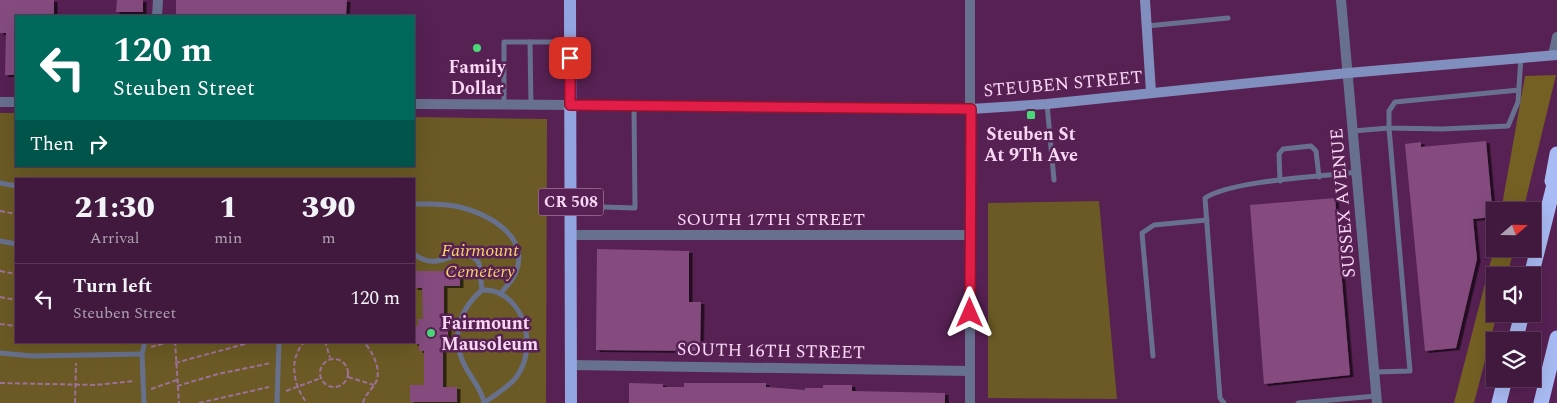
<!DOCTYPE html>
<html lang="en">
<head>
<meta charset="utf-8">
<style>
  body { margin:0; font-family:Spectral,serif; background:#482245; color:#f1f3f6; height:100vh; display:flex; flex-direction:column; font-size:19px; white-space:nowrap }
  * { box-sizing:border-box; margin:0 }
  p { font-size:16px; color:#aea0b0 }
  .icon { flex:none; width:28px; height:28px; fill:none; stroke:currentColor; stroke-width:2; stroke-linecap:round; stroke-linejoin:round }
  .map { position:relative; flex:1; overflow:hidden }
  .side { position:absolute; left:15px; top:178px; width:400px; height:165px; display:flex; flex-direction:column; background:#41193e; border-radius:0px; box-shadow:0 5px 20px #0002,0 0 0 1px #5a3858 }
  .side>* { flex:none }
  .top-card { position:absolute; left:15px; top:15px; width:400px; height:152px; border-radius:0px; box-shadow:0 5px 20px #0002,0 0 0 1px #5a3858; background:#00695c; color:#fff; overflow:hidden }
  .needle { width:32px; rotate:70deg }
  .controls { position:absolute; left:1486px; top:202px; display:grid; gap:10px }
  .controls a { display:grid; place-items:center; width:55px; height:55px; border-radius:0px; background:#41193e; box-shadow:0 5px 20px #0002,0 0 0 1px #5a3858; font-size:25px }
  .pin { position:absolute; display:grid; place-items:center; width:42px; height:42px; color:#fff; margin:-21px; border-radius:10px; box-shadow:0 2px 8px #0006 }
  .me { position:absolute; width:55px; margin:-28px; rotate:0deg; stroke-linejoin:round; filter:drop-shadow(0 0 4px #0008) }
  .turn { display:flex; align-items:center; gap:18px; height:105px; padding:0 15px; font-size:22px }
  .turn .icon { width:65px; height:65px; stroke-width:2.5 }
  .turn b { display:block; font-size:35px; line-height:42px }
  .then { display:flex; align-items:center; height:48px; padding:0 15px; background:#0003; gap:10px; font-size:19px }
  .eta { display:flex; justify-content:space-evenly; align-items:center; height:85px; text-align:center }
  .eta b { font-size:30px; font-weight:800; line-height:35px }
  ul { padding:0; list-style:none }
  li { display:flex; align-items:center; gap:15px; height:70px; padding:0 15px; border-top:1px solid #5a3858 }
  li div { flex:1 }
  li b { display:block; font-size:19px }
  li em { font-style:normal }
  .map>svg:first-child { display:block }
  .green { fill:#6b5a25; fill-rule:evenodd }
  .forest { fill:#746023 }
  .building { fill:#854c7f; filter:url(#shadow) }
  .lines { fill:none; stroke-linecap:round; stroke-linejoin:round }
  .path { stroke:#9e7199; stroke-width:2; stroke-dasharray:5 2.5; stroke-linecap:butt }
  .service { stroke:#67718e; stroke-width:5 }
  .minor { stroke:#67718e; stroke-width:10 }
  .tertiary { stroke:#67718e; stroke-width:10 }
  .secondary { stroke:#808fbd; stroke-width:10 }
  .primary { stroke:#93a5e1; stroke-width:12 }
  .motorway { stroke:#a9bbf4; stroke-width:15 }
  .route-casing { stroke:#92132f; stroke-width:12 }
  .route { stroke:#e11d48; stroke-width:9 }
  .poi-dot { fill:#49d778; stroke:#572153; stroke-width:2 }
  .labels { text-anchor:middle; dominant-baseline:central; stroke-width:5; stroke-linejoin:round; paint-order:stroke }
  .shield { fill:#572153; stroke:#c8a0c4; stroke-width:1 }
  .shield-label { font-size:16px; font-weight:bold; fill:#f9d7f4 }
  .poi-label { font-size:18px; font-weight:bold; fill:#f9d7f4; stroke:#572153 }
  .street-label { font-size:18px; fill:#f9d7f4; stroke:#572153 }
  .park-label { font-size:18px; font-style:italic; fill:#f8d366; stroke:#572153 }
</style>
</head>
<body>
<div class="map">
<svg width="1557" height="403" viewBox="0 0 1557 403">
  <defs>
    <filter id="shadow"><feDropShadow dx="3.5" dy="2" stdDeviation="0" flood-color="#0009"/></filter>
  </defs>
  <rect width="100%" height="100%" fill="#572153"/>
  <g class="green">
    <path d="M0 113H16V166H414V117L547 119 546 403H0ZM16 179H414V341H16Z"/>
    <path d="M1099 201 1117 399 988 398V203Z"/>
  </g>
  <g class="forest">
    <path d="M1556 75 1523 211H1501L1525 76Z"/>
    <path d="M1495 245V249H1514L1507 276H1495V314H1497L1474 403H1454Z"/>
  </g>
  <g class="building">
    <path d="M0 0H54V15L16 16V75H5L6 33H0Z"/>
    <path d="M117 0H143V12H116Z"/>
    <path d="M176 0H347L346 16H176Z"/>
    <path d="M1486 141 1493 217 1473 219 1477 259 1456 348 1425 351 1405 144 1421 142V147Z"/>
    <path d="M1335 198 1350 375 1264 384 1250 205Z"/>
    <path d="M597 249 689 251V302H701L700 351 596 350Z"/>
    <path d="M414 271H460V286H444V320H448V350H443V387H457V402H410V385H424V351H419V344H414V326H418V319H423L422 288H414Z"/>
    <path d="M629 383 663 384V387H684V383H766V387L805 390V388H823V385H852V391L945 393V403H629Z"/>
  </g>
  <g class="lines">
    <g class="path">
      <path d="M0 211 16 214"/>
      <path d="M0 271 16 274"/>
      <path d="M0 297 16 300"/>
      <path d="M0 324 16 326"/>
      <path d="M175 341 179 403"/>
      <path d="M305 341C288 359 293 385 307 403"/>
      <path d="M325 341 330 358"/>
      <path d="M151 347 172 341"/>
      <circle cx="334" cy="373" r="14"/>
      <path d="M175 363 256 341"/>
      <path d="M348 377 374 385"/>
      <path d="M0 383 96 385 135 381"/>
      <path d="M177 386 218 374 271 363"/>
      <path d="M151 389 177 380"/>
      <path d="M286 391 321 378"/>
      <path d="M75 403 76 363"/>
      <path d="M199 403 269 387"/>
      <path d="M363 403C365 394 372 390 376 382 382 369 372 351 363 341"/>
    </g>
    <g class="service">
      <path d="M1147 26 1228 18"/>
      <path d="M1519 90 1395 102 1389 111V128L1442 129 1508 126 1518 102 1521 57"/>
      <path d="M504 104V42H530"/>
      <path d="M1047 104 1054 180"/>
      <path d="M531 105 530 42H570"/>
      <path d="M1353 131 1389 128 1410 371 1375 372"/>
      <path d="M1280 181 1279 154 1283 149 1311 146 1316 151 1319 177"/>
      <path d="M0 183 16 186"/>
      <path d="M414 204C429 204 445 203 460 207 488 214 530 236 516 272 513 280 506 287 500 294"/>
      <path d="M571 206 635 208 634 106"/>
      <path d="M0 241 16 244"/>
      <path d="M414 254C442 276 460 238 479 263L482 290C462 307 452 330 461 357 466 373 480 385 484 402"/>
      <path d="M482 290C488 290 496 291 501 294 528 309 535 351 517 376 510 387 494 395 484 403"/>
      <path d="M0 353 32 356 142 354"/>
      <path d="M1153 356 1142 233 1154 225 1207 220"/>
      <path d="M144 403 142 354 145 341"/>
      <path d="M277 403 279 341"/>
      <path d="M1224 403 1220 398 1205 198C1233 180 1320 177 1357 172"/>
      <path d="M1298 403 1376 396"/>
    </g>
    <g class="minor">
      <path d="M157 16 158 0"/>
      <path d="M1553 55 1557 37"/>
      <path d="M571 235H971"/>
      <path d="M571 365 970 371"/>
      <path d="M970 403V0"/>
    </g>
    <g class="tertiary">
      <path d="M1341 0 1377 403"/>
      <path d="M0 102H16"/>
      <path d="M414 104 571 105"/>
    </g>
    <g class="secondary">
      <path d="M1145 0 1151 92"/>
      <path d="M571 105 971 109 1047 104 1348 73 1557 55"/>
    </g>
    <path class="primary" d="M570 0 571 403"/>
    <g class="motorway">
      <path d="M1552 181 1557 154"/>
      <path d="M1531 276 1557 173"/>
      <path d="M1515 341 1522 314"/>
      <path d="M1499 403 1505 379"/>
      <path d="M1541 403 1557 338"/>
    </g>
  </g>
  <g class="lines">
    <defs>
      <path id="route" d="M570 58V105L971 109 970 313"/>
    </defs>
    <use href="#route" class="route-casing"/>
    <use href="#route" class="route"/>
  </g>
  <g class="poi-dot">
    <circle cx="477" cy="48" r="5"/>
    <rect x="1026" y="110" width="10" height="10" rx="2.5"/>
    <circle cx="431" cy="333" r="5"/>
  </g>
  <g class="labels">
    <rect class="shield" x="538.5" y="188.5" width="65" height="27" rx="4"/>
    <g class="shield-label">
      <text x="571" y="202">CR 508</text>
    </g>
    <g class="poi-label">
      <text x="477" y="67">Family<tspan x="477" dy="21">Dollar</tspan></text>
      <text x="1031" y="134">Steuben St<tspan x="1031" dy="21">At 9Th Ave</tspan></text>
      <text x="441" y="323" text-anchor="start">Fairmount<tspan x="441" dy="21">Mausoleum</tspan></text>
    </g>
    <g class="street-label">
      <text transform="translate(1063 84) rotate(-5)">STEUBEN STREET</text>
      <text transform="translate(1343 203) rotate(-95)">SUSSEX AVENUE</text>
      <text x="771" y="219">SOUTH 17TH STREET</text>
      <text transform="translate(771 351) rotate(1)">SOUTH 16TH STREET</text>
    </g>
    <g class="park-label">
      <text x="480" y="250">Fairmount<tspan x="480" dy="21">Cemetery</tspan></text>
    </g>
  </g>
</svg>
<div class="controls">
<a><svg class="needle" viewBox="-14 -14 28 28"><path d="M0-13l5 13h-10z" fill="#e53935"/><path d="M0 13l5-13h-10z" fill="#aea0b0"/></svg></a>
<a><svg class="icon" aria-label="sound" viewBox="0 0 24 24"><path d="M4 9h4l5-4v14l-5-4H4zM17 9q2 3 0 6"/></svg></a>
<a><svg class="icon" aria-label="layers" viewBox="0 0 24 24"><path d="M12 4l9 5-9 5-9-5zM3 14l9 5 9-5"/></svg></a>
</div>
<div class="pin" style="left:570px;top:58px;background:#d93025"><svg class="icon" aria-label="arrive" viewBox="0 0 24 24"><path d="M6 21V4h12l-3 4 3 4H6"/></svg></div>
<svg class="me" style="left:970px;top:313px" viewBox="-20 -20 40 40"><path d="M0-17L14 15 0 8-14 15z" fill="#e11d48" stroke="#fff" stroke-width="4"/></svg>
<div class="top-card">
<div class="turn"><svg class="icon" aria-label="left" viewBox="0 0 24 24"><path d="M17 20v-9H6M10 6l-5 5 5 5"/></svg><div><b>120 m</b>Steuben Street</div></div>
<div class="then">Then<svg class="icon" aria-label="right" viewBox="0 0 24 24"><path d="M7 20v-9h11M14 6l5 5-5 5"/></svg></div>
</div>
<section class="side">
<div class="eta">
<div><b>21:30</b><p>Arrival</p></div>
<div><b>1</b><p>min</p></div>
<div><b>390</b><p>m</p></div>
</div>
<ul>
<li><svg class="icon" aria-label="left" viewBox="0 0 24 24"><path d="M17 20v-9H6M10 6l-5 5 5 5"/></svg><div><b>Turn left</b><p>Steuben Street</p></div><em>120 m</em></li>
</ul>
</section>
</div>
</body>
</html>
